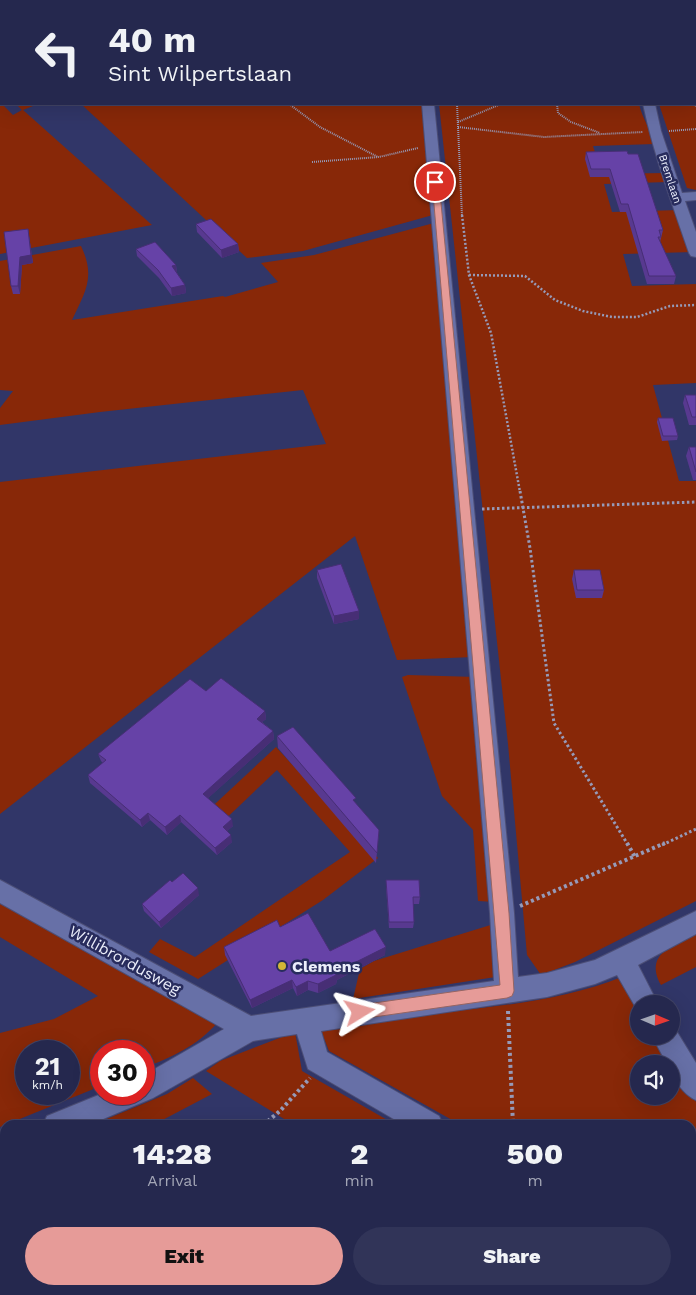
<!DOCTYPE html>
<html lang="en">
<head>
<meta charset="utf-8">
<style>
  body { margin:0; font-family:"Work Sans",sans-serif; background:#313458; color:#f1f3f6; height:100vh; display:flex; flex-direction:column; font-size:19px; white-space:nowrap }
  * { box-sizing:border-box; margin:0 }
  p { font-size:16px; color:#a3a6b6 }
  .icon { flex:none; width:28px; height:28px; fill:none; stroke:currentColor; stroke-width:2; stroke-linecap:round; stroke-linejoin:round }
  .map { position:relative; flex:1; overflow:hidden }
  .drawer { position:absolute; left:0px; top:1120px; width:696px; height:175px; display:flex; flex-direction:column; background:#25284e; border-radius:15px 15px 0 0; box-shadow:0 5px 20px #0002,0 0 0 1px #424466 }
  .drawer>* { flex:none }
  .hud { position:absolute; left:0px; top:0px; width:696px; height:105px; box-shadow:0 5px 20px #0002,0 0 0 1px #424466; background:#25284e; color:#f1f3f6; overflow:hidden }
  .needle { width:32px; rotate:92deg }
  .buttons { position:absolute; left:630px; top:995px; display:grid; gap:10px }
  .buttons a { display:grid; place-items:center; width:50px; height:50px; border-radius:50%; background:#25284e; box-shadow:0 5px 20px #0002,0 0 0 1px #424466; font-size:25px }
  .speed { position:absolute; left:15px; top:1040px; display:flex; gap:10px; font-size:25px; font-weight:700; text-align:center }
  .speed>* { display:grid; place-content:center; width:65px; height:65px; border-radius:50%; background:#25284e; box-shadow:0 5px 20px #0002,0 0 0 1px #424466; line-height:1 }
  .speed small { font-size:12px; font-weight:400 }
  .speed .limit { border:8px solid #d22; background:#fff; color:#111 }
  .pin { position:absolute; display:grid; place-items:center; width:42px; height:42px; color:#fff; margin:-21px; border:2px solid #fff; border-radius:50%; box-shadow:0 1px 5px #0007 }
  .me { position:absolute; width:55px; margin:-28px; rotate:82deg; stroke-linejoin:round; filter:drop-shadow(0 0 4px #0008) }
  .turn { display:flex; align-items:center; gap:18px; height:105px; padding:0 25px; font-size:22px }
  .turn .icon { width:65px; height:65px; stroke-width:2.5 }
  .turn b { display:block; font-size:35px; line-height:42px }
  .eta { display:flex; justify-content:space-evenly; align-items:center; height:85px; text-align:center }
  .eta b { font-size:30px; font-weight:800; line-height:35px }
  .cta { display:flex; gap:10px; margin-top:auto; padding:10px 25px }
  .cta a { flex:1; height:58px; border-radius:30px; background:#e69b98; color:#111; font-size:20px; font-weight:800; line-height:58px; text-align:center }
  .cta a+a { background:#313458; color:#f1f3f6 }
  .map>svg:first-child { display:block }
  .green { fill:#882808; fill-rule:evenodd }
  .lines { fill:none; stroke-linecap:round; stroke-linejoin:round }
  .minor-casing { stroke:#4c4e76; stroke-width:2 }
  .path-far3 { stroke:#969ab8; stroke-width:2; stroke-dasharray:1 1; stroke-linecap:butt }
  .path-far2 { stroke:#969ab8; stroke-width:2.5; stroke-dasharray:2 2; stroke-linecap:butt }
  .path-far1 { stroke:#969ab8; stroke-width:3; stroke-dasharray:2.5 2.5; stroke-linecap:butt }
  .path { stroke:#969ab8; stroke-width:4; stroke-dasharray:3 3; stroke-linecap:butt }
  .minor { fill:#6770a7; fill-rule:evenodd }
  .wall { fill:#583990 }
  .shaded-wall { fill:#472e75 }
  .building { fill:#6642a7; stroke:#472e75 }
  .route { fill:#e69b98; stroke:#966563 }
  .poi-dot { fill:#d2b736; stroke:#282c5d; stroke-width:2 }
  .labels { text-anchor:middle; dominant-baseline:central; stroke-width:5; stroke-linejoin:round; paint-order:stroke }
  .far-street-label { font-size:11px; fill:#ebeefb; stroke:#282c5d }
  .near-street-label { font-size:16px; fill:#ebeefb; stroke:#282c5d }
  .near-poi-label { font-size:16px; font-weight:bold; fill:#ebeefb; stroke:#282c5d; text-anchor:start }
</style>
</head>
<body>
<div class="map">
<svg width="696" height="1295" viewBox="0 0 696 1295">
  <rect width="100%" height="100%" fill="#313668"/>
  <g class="green">
    <path d="M0 0H413L414 1H1V92Z"/>
    <path d="M695 47H696V190L687 188 659 104H695Z"/>
    <path d="M0 102 13 115 22 110 16 104H38L23 110 152 225 0 254Z"/>
    <path d="M81 104H423L433 215 303 251 247 258Z"/>
    <path d="M439 104H639C642 118 651 130 655 144L593 146 602 174 665 173 668 182 604 184 612 212 679 210 693 252 623 254 632 286 696 284V383L653 385 679 481H696V901L575 962 541 975 527 955 508 744Z"/>
    <path d="M434 223 474 657 397 660 355 536 0 814V482L326 444 303 390 100 412 0 425V408L13 391 0 390V261L81 246C96 277 85 292 72 320L223 296 225 297 278 282 261 263 314 255Z"/>
    <path d="M408 675 476 677 495 902 478 901 473 830 442 796 402 677Z"/>
    <path d="M276 747 378 858 323 900 198 979 149 952 160 939 195 957 350 852 277 770 216 828 202 816Z"/>
    <path d="M0 901 217 1023C197 1046 172 1057 144 1068V1051H101V1086L0 1127V1033L54 1019 98 996 0 937ZM26 1051H69V1094H26Z"/>
    <path d="M497 923 502 976 353 999 360 969 374 961Z"/>
    <path d="M696 933V967L661 985C644 953 673 947 696 933Z"/>
    <path d="M624 976 639 1004V1036H658L696 1102V1258L691 1256V1125H461L329 1051 320 1028C368 1022 416 1016 464 1010 518 1004 573 997 624 976ZM639 1064H671V1096H639Z"/>
    <path d="M295 1032 302 1071 396 1125H294L206 1071 220 1061Z"/>
    <path d="M193 1078 212 1094 153 1125H92L167 1094Z"/>
    <path d="M98 1290H462L456 1295H88Z"/>
    <path d="M509 1290H686L695 1295H504Z"/>
  </g>
  <g class="lines">
    <defs>
      <g id="minor">
        <rect x="414" y="0" width="10" height="1"/>
        <rect x="504" y="0" width="32" height="1"/>
        <rect x="695" y="40" width="1" height="6"/>
        <path d="M422 104H434L514 913 518 977 547 973 595 960 696 911V934L638 965 658 1004H639V1013L617 975 595 984 547 997 321 1031 327 1052 439 1116 443 1125H404L308 1069 297 1034 253 1041 153 1098 89 1125H43L47 1116 101 1094H144V1075L224 1029 0 903V880L251 1016 494 981 490 913Z"/>
        <path d="M643 104H655L661 131 682 193 696 192V200L685 201 696 232V257L691 256 689 253C672 203 654 156 643 104Z"/>
        <path d="M671 1026 674 1027 696 1063V1100C684 1095 671 1078 671 1064H667L652 1036H671Z"/>
        <path d="M5 1131V1159L0 1161V1133Z"/>
        <path d="M691 1265 696 1267V1295L682 1290H691Z"/>
      </g>
    </defs>
    <use href="#minor" class="minor-casing"/>
    <g class="path-far3">
      <path d="M289 104 320 127 378 157"/>
      <path d="M457 104 462 216"/>
      <path d="M557 104 558 113 571 122 600 133"/>
      <path d="M692 104 696 106"/>
      <path d="M458 122 501 104"/>
      <path d="M458 127 544 137 643 132"/>
      <path d="M669 131 696 129"/>
      <path d="M312 162 379 157 418 148"/>
    </g>
    <g class="path-far2">
      <path d="M462 215 469 275 491 333 520 492"/>
      <path d="M469 275 525 276 555 300 583 311 612 317H637L670 306 696 305"/>
    </g>
    <g class="path-far1">
      <path d="M520 491 530 548 554 723 628 845"/>
      <path d="M482 509 696 502"/>
      <path d="M662 845 696 829"/>
    </g>
    <g class="path">
      <path d="M627 843 635 857"/>
      <path d="M520 906 665 843"/>
      <path d="M508 1011 513 1125"/>
      <path d="M263 1125 280 1111 310 1078"/>
      <path d="M251 1295 260 1290"/>
      <path d="M509 1295 514 1290"/>
      <path d="M516 1295 522 1290"/>
    </g>
    <use href="#minor" class="minor"/>
  </g>
  <g class="wall">
    <path d="M553 0H696V35H695V1H576Z"/>
    <path d="M627 151 663 230 660 242 676 276 674 284H647L626 212H620L609 177H590L585 159 586 152Z"/>
    <path d="M196 224 238 244 239 252 222 258 197 232Z"/>
    <path d="M28 229 33 263 22 265 20 294H13L11 286Z"/>
    <path d="M136 249 176 265 177 273 185 285 186 293 172 296 159 278 137 256Z"/>
    <path d="M685 395H696V425H689L683 403Z"/>
    <path d="M658 418 678 436 677 440 662 441 657 422Z"/>
    <path d="M689 447H696V480H693L686 456Z"/>
    <path d="M317 570 359 611V619L334 624 317 578Z"/>
    <path d="M574 570 604 590 602 598H576L572 579Z"/>
    <path d="M206 691 265 711 266 719 262 722 273 731 274 739 208 798 233 826 227 831 232 842 217 855 181 822 167 835 150 820 142 827 90 783 88 775 103 763 101 761 98 754Z"/>
    <path d="M277 736 379 830 376 863 278 748Z"/>
    <path d="M386 880 420 897 419 904H413L414 922 413 928H389L386 887Z"/>
    <path d="M172 882 199 895 161 928 144 911 142 904Z"/>
    <path d="M224 947 330 951 385 955 337 980 336 984 318 993 308 990 297 996 293 988 252 1008 225 955Z"/>
  </g>
  <g class="shaded-wall">
    <path d="M28 229 33 263 22 265 20 294 18 286 20 257Z"/>
    <path d="M238 244 239 252 222 258 221 250Z"/>
    <path d="M176 265 177 273 173 274 172 266Z"/>
    <path d="M185 285 186 293 172 296 171 288Z"/>
    <path d="M359 611V619L334 624V616Z"/>
    <path d="M265 711 266 719 257 726V719Z"/>
    <path d="M273 731 274 739 205 801 203 794Z"/>
    <path d="M148 813 150 820 142 827 140 820Z"/>
    <path d="M180 815 181 822 167 835 165 827Z"/>
    <path d="M232 819 233 826 224 834 223 827Z"/>
    <path d="M231 835 232 842 217 855 215 848Z"/>
    <path d="M198 888 199 895 161 928 159 922Z"/>
    <path d="M386 947 385 955 337 980 336 984 318 993V984L336 972Z"/>
    <path d="M292 980 293 988 252 1008 250 1000Z"/>
    <path d="M308 981V990L297 996 296 987Z"/>
  </g>
  <g class="building">
    <path d="M643 0H696V25H695V1H644Z"/>
    <path d="M627 151 628 154H638L663 230H659L661 237H658L676 276H649L628 204H621L610 169H591L586 152Z"/>
    <path d="M211 219 238 244 221 250 196 224Z"/>
    <path d="M28 229 31 255 20 257 18 286H11L4 232Z"/>
    <path d="M155 242 176 265 172 266 185 285 171 288 158 270 136 249Z"/>
    <path d="M685 395H696V417H692Z"/>
    <path d="M658 418H673L678 436H663Z"/>
    <path d="M689 447H696V472Z"/>
    <path d="M341 564 359 611 334 616 317 570Z"/>
    <path d="M574 570H600L604 590H577Z"/>
    <path d="M221 678 265 711 257 719 273 731 203 794 232 819 223 827 231 835 215 848 180 815 165 827 148 813 140 820 88 775 106 760 98 754 190 679 206 691Z"/>
    <path d="M293 727 356 798 353 800 379 830 377 853 277 736Z"/>
    <path d="M183 873 198 888 159 922 142 904 170 880 172 882Z"/>
    <path d="M386 880H419L420 897H413L414 922H389Z"/>
    <path d="M308 913 330 951 375 929 386 947 336 972V975L318 984 308 981 296 987 292 980 250 1000 224 947 277 920 280 927Z"/>
    <path d="M55 1048 56 1051H49Z"/>
  </g>
  <path class="route" d="M432 181 439 182 509 913 514 991 512 996 507 998 360 1019 355 1017 353 1012 355 1007 360 1005 500 985Z"/>
  <circle class="poi-dot" cx="282" cy="966" r="5"/>
  <g class="labels">
    <g class="far-street-label">
      <text transform="translate(670 179) rotate(72)">Bremlaan</text>
    </g>
    <g class="near-street-label">
      <text transform="translate(125 960) rotate(29)">Willibrordusweg</text>
    </g>
    <g class="near-poi-label">
      <text x="292" y="966">Clemens</text>
    </g>
  </g>
</svg>
<div class="buttons">
<a><svg class="needle" viewBox="-14 -14 28 28"><path d="M0-13l5 13h-10z" fill="#e53935"/><path d="M0 13l5-13h-10z" fill="#a3a6b6"/></svg></a>
<a><svg class="icon" aria-label="sound" viewBox="0 0 24 24"><path d="M4 9h4l5-4v14l-5-4H4zM17 9q2 3 0 6"/></svg></a>
</div>
<div class="speed"><div>21<small>km/h</small></div><div class="limit">30</div></div>
<div class="pin" style="left:435px;top:182px;background:#d93025"><svg class="icon" aria-label="arrive" viewBox="0 0 24 24"><path d="M6 21V4h12l-3 4 3 4H6"/></svg></div>
<svg class="me" style="left:360px;top:1012px" viewBox="-20 -20 40 40"><path d="M0-17L14 15 0 8-14 15z" fill="#e69b98" stroke="#fff" stroke-width="4"/></svg>
<div class="hud">
<div class="turn"><svg class="icon" aria-label="left" viewBox="0 0 24 24"><path d="M17 20v-9H6M10 6l-5 5 5 5"/></svg><div><b>40 m</b>Sint Wilpertslaan</div></div>
</div>
<section class="drawer">
<div class="eta">
<div><b>14:28</b><p>Arrival</p></div>
<div><b>2</b><p>min</p></div>
<div><b>500</b><p>m</p></div>
</div>
<div class="cta"><a>Exit</a><a>Share</a></div>
</section>
</div>
</body>
</html>
